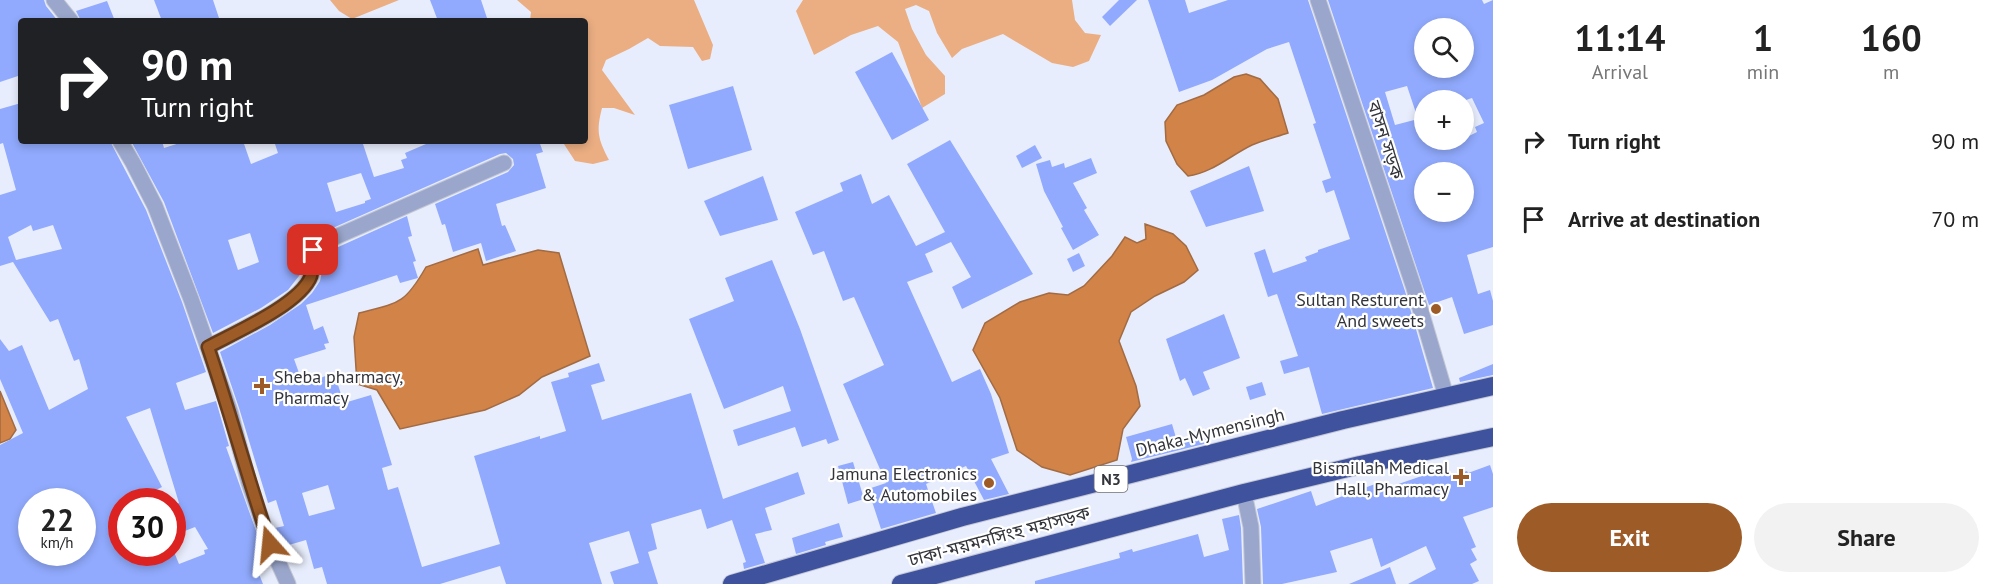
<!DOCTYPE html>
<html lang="en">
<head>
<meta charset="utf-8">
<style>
  body { margin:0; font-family:"PT Sans","Noto Sans Bengali",sans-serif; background:#f2f2f2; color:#222; height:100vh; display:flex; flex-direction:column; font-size:22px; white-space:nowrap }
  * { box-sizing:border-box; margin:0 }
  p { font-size:20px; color:#767676 }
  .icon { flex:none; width:33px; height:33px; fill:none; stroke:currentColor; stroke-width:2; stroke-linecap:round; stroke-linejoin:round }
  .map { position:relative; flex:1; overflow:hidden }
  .details { display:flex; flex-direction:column; background:#fff; width:510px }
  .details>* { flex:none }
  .top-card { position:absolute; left:18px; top:18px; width:570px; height:126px; border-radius:6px; box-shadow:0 3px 9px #0003; background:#202124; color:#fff; overflow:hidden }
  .tools { position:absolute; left:1414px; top:18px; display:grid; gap:12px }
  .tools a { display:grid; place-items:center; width:60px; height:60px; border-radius:50%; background:#fff; box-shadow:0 3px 9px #0003; font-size:30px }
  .speed { position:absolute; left:18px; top:488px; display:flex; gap:12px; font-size:30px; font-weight:700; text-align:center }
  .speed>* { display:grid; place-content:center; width:78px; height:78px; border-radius:50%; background:#fff; box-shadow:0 3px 9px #0003; line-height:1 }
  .speed small { font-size:15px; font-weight:400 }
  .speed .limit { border:9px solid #d22; background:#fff; color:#111 }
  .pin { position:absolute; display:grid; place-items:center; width:51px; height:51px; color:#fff; margin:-26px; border-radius:12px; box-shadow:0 3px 9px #0006 }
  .me { position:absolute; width:66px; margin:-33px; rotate:342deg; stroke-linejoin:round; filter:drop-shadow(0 0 4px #0008) }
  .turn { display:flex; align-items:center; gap:21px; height:126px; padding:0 24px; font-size:27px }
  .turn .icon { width:78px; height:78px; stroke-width:2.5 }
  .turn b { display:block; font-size:42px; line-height:51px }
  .eta { display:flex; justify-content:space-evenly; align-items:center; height:102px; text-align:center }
  .eta b { font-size:36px; font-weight:600; line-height:42px }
  .action { display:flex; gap:12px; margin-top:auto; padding:12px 24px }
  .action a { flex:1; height:69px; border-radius:36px; background:#9c5b27; color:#fff; font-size:24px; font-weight:600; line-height:69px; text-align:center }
  .action a+a { background:#f2f2f2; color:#222 }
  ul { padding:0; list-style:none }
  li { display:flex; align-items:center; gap:18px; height:78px; padding:0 24px }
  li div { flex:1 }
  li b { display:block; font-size:22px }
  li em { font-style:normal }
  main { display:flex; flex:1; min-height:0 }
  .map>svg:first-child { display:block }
  .green { fill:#ebae83 }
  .water { fill:#d28347; stroke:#a26b43; stroke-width:1.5 }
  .building { fill:#91aafd; fill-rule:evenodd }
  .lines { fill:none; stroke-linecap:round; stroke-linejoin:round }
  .minor-casing { stroke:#c4c8d6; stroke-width:17 }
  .highway-casing { stroke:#c4c8d6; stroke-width:20 }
  .minor { stroke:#9aa6cb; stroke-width:15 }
  .highway { stroke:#3f529d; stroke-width:18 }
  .route-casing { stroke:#653b19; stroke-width:15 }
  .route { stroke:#9c5b27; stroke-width:10 }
  .poi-dot { fill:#9c5b27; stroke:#fff; stroke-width:2 }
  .labels { text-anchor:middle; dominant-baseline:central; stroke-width:4.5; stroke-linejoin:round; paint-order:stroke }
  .shield { fill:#fff; stroke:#707175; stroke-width:1.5 }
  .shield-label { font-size:16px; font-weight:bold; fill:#32343a }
  .street-label { font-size:18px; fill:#32343a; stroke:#fff }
  .poi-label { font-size:18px; fill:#32343a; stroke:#fff; text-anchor:end }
</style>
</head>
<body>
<main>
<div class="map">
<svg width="1493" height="584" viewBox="0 0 1493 584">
  <rect width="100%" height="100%" fill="#e8edfd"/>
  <g class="green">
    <path d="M330 0H399L352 19 339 11Z"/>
    <path d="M517 0H694L713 45 710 59 702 61 693 47 660 46 648 38 629 49 606 60 602 70 635 115 614 108H602C596 131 598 139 609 160L593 164 575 161 562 141H585V21H530L531 12Z"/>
    <path d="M803 0H1072L1075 20 1085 33 1101 35 1089 61 1073 67 1052 63 1003 34 962 49 952 58 937 33 929 11 916 5 905 9 912 29 926 55 945 76V94L922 108 898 42 878 26 851 35 814 55 796 11Z"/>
  </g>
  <g class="water">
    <path d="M1246 74 1260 79 1278 99 1288 133C1276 137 1264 140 1252 145 1231 155 1212 173 1188 176L1177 164 1166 141 1165 122 1177 105 1204 95 1234 77Z"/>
    <path d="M1145 224 1173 234 1186 246 1198 270 1184 282 1155 296 1131 312 1119 341 1136 386 1140 406 1123 429 1117 460 1070 475 1042 467 1017 450 1000 398 973 350 985 323 1020 302 1049 293 1068 295 1084 286 1112 256 1125 237 1137 243 1146 239Z"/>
    <path d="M478 249 483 265 538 250 559 253 590 356 542 377 519 395 485 410 400 429 377 390 357 384 354 337 359 313C399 303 405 304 426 267Z"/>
    <path d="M0 391 16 430 10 439 0 443Z"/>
  </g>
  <g class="building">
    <path d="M0 0H44L46 6 58 21H21V75L0 82Z"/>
    <path d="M154 0H213L220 21H162Z"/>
    <path d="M430 0H481L488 21H438Z"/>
    <path d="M1119 0H1137L1110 26 1102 17Z"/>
    <path d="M1148 0H1185L1189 13 1228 0H1308L1405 291 1433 388 1322 414 1309 367 1284 374 1280 361 1298 356 1277 294 1268 297 1254 253 1265 249 1273 273 1307 261 1305 257 1318 252V250L1350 239 1334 190 1326 193 1322 181 1331 178 1313 124 1316 123 1289 42 1267 49 1212 80 1179 92Z"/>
    <path d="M1328 0H1482L1484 4 1493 0V247L1467 255 1478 294 1490 290 1493 301V325L1464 334 1452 297 1429 305ZM1425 28H1464V68H1425ZM1407 86 1418 119 1395 125 1385 92ZM1472 98 1484 123 1475 127 1477 132 1453 144 1452 140H1425V100H1466ZM1425 172H1464V212H1425Z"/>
    <path d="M107 1 115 21H81L76 11Z"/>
    <path d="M892 52 929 120 892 140 855 72Z"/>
    <path d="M733 86 752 150 688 169 669 105Z"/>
    <path d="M21 103V141H110L146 210 182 302 206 372 176 383 185 410 216 401 229 446 226 447 268 564 257 569 263 584H0V445L23 433 0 379V339L9 351 22 345 49 410 88 389 79 359 74 361 58 319 50 322 13 262 0 266V195L16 190 3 143 0 144V109ZM31 225 33 231 53 225 62 249 16 260 8 237ZM150 408 179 503 172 506V536L195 527 208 549 204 550 205 554 179 564 174 552H122V501H134L162 487 126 417ZM32 501H82V552H32Z"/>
    <path d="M950 140 1033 274 962 309 952 287 971 277 951 242 925 254 933 272 907 282 952 382 980 369 991 394 1009 453 991 459 1009 494 984 500 966 466 926 484 936 513 881 529 868 489 886 483 843 384 884 365 854 297 843 301 824 251 813 255 795 212 843 191 840 183 861 174 872 204 889 195 916 246 945 232 907 164Z"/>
    <path d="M131 141H162L164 148 186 141H243L251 164 278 153 274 141H362L374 177 404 168 401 160 407 158 405 153 433 141H539L543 152 536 154 546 188 496 204 502 226 505 225 516 251 486 261 481 243 453 252 445 224 442 225 435 204 508 172 514 165 513 159 506 153 500 154 326 231 301 248 302 272 288 290 261 308 213 333 164 202ZM361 173 371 199 365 201V203L336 212 327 183ZM250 233 259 262 238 270 228 240Z"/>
    <path d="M1035 145 1042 158 1022 168 1016 156Z"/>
    <path d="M1091 158 1097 173 1073 183 1087 208 1084 210 1099 235 1073 250 1061 228 1063 227 1044 191 1036 164 1050 160 1052 167 1064 163 1065 168Z"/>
    <path d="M1249 166 1264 211 1206 227 1190 191Z"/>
    <path d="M763 176 778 220 720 236 704 201Z"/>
    <path d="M407 216 412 236 408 237 416 261 413 262 418 278 400 283 397 275 306 305 314 330 323 326 329 343 324 344 326 349 294 359 303 384 334 373 344 403 371 395 392 465 382 468 388 490 398 487 422 567 500 544 474 456 540 436V439L566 431 551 382 569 377 568 373 599 363 605 381 591 385 602 420 691 393 723 499 798 472 805 494 765 508 772 530 755 534 765 563 744 569 743 563 746 562 732 520 707 529 701 509 651 524 657 549 648 552 658 584H614L610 572 639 563 629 531 589 543 602 584H506L500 566 440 584H327L322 567 314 569 306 540 282 547 275 528 284 526 276 500 268 503 239 408 220 352 270 325 301 304 312 293 320 281 322 271 321 258 336 248ZM328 485 335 509 309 516 302 493Z"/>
    <path d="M1079 253 1085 266 1073 272 1067 259Z"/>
    <path d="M772 260 800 329 839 440 828 444 826 439 802 447 795 427 738 446 733 430 791 411 783 386 724 409 689 319 734 301 725 278Z"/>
    <path d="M1224 314 1240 358 1203 372 1210 389 1193 396 1185 378 1180 381 1166 339Z"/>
    <path d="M1493 364V375L1460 382 1459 378Z"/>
    <path d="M1262 382 1266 395 1250 400 1246 387Z"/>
    <path d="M1172 424 1177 441 1206 433 1208 443 1131 462 1132 459 1126 437Z"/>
    <path d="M853 462 864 499 848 504 838 466Z"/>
    <path d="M1490 465 1493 474V507L1463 517 1476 547 1471 549 1477 560 1470 564 1479 581 1472 584H1408L1436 569 1426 546 1381 567 1372 538 1330 551 1337 572 1282 584H1263L1261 527 1257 509 1311 491 1316 506 1375 484 1378 491 1448 467 1451 476 1467 471 1468 473Z"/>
    <path d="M1239 515 1241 528 1243 584H1035V581L1120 558 1119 553 1132 549 1133 552 1198 534 1204 557 1229 550 1222 519Z"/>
    <path d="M839 523 843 537 825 542 826 545 796 554 792 538Z"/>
    <path d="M1390 567 1396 584H1349Z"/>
  </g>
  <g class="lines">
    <defs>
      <g id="minor">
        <path d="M54 0 71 21"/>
        <path d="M1318 0 1414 288 1446 396"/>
        <path d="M120 141 133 163 155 206 191 299 230 411 249 483 270 544 288 584"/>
        <path d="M208 347C234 333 301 304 311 276 313 269 311 261 310 253L331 239 504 163"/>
        <path d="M1244 493 1251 527 1253 584"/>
      </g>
      <g id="highway">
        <path d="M732 584 962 517 1343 420 1493 386"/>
        <path d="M901 584 1244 493 1360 465 1493 437"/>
      </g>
    </defs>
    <use href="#minor" class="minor-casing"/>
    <use href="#highway" class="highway-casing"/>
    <use href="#minor" class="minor"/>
    <use href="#highway" class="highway"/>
  </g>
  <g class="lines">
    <defs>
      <path id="route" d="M270 544C248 479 230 412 208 347 234 333 301 304 311 276 313 269 311 261 310 253L313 250"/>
    </defs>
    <use href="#route" class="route-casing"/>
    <use href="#route" class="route"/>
  </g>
  <g class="poi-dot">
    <circle cx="1436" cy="309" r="6"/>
    <path d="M259 377h6v6h6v6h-6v6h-6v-6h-6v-6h6z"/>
    <path d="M1458 468h6v6h6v6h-6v6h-6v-6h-6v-6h6z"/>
    <circle cx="989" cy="483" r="6"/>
  </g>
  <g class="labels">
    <rect class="shield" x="1094.5" y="466" width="33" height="26" rx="4.5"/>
    <g class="shield-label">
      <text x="1111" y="479">N3</text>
    </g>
    <g class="street-label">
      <text transform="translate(1386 140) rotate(72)">বাসন সড়ক</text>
      <text transform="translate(1210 432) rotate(-14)">Dhaka-Mymensingh</text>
      <text transform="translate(999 536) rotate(-15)">ঢাকা-ময়মনসিংহ মহাসড়ক</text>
    </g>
    <g class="poi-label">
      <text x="1424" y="299">Sultan Resturent<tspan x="1424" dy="21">And sweets</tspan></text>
      <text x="274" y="376" text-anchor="start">Sheba pharmacy,<tspan x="274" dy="21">Pharmacy</tspan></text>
      <text x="1449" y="467">Bismillah Medical<tspan x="1449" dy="21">Hall, Pharmacy</tspan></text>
      <text x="977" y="473">Jamuna Electronics<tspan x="977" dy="21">&amp; Automobiles</tspan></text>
    </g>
  </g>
</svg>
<div class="tools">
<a><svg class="icon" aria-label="search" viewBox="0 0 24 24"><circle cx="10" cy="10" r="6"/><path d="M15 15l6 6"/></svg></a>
<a>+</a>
<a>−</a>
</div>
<div class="speed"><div>22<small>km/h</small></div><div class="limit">30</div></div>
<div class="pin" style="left:313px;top:250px;background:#d93025"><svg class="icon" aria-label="arrive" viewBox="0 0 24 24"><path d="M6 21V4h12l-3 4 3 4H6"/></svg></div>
<svg class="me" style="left:270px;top:544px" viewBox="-20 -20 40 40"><path d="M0-17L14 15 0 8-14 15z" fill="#9c5b27" stroke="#fff" stroke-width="4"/></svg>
<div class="top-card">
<div class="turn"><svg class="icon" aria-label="right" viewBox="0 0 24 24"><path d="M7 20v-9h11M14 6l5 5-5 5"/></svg><div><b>90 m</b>Turn right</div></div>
</div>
</div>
<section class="details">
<div class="eta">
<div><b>11:14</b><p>Arrival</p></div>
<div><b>1</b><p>min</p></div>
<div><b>160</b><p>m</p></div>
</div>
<ul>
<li><svg class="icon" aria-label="right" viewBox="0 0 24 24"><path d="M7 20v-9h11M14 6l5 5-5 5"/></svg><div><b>Turn right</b></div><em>90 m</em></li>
<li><svg class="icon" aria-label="arrive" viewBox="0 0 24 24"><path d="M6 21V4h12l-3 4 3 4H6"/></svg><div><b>Arrive at destination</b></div><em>70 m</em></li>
</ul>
<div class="action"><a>Exit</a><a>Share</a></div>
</section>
</main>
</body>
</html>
